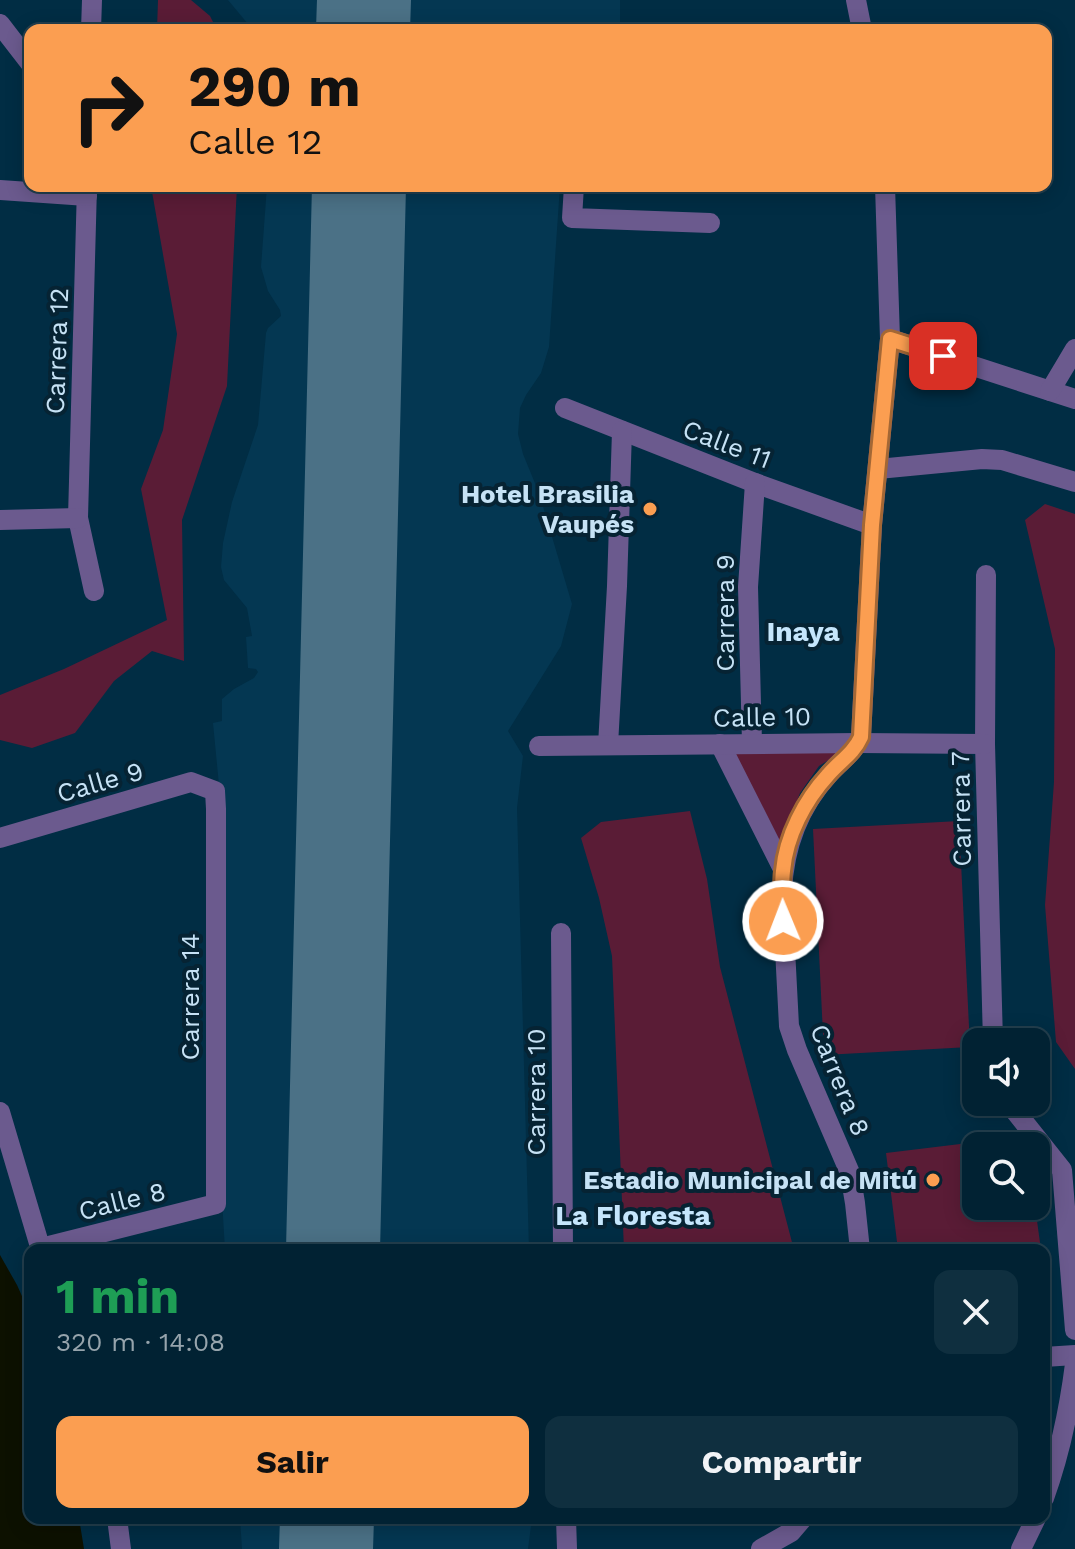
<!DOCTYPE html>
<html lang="es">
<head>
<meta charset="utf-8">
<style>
  body { margin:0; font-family:"Work Sans",sans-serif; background:#0f2f3f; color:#f1f3f6; height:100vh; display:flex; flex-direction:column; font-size:30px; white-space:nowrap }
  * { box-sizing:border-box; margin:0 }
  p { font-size:26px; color:#96a4ac }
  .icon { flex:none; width:44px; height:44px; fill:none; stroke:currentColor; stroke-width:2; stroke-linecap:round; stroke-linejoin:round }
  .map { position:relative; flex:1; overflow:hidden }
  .panel { position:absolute; left:24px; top:1244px; width:1026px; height:280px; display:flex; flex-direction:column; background:#012233; border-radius:16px; box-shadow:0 4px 20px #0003,0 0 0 2px #233f4e }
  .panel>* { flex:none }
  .top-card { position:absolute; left:24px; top:24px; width:1028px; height:168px; border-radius:16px; box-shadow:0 4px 20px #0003,0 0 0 2px #233f4e; background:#fb9e51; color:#111; overflow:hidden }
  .controls { position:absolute; left:962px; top:1028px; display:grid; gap:16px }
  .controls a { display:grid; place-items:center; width:88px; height:88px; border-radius:16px; background:#012233; box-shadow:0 4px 20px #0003,0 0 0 2px #233f4e; font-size:40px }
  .pin { position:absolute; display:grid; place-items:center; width:68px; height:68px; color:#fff; margin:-34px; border-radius:16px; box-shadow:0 4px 12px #0006 }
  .me { position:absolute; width:88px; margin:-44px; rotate:359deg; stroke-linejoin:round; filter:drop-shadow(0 0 6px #0008) }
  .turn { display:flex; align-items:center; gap:28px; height:168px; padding:0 32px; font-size:36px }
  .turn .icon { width:104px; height:104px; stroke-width:2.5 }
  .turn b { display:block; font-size:56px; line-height:68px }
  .round { display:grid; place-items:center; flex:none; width:84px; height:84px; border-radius:16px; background:#0f2f3f }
  .overview { display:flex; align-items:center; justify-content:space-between; height:136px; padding:0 32px }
  h1 { font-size:48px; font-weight:700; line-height:60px; color:#1e9e55 }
  .cta { display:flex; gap:16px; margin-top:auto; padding:16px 32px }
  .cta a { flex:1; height:92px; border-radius:16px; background:#fb9e51; color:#111; font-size:32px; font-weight:700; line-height:92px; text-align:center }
  .cta a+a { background:#0f2f3f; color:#f1f3f6 }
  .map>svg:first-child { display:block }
  .built { fill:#043752 }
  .green { fill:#5a1c36 }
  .water { fill:#0d1100 }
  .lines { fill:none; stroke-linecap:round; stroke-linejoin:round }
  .runway { stroke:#4b7186; stroke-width:94 }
  .minor { stroke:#6b5a8e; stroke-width:20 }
  .route-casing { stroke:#a36735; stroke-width:20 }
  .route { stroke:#fb9e51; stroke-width:14 }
  .poi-dot { fill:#fb9e51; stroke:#062333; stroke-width:3 }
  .labels { text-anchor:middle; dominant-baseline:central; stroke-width:8; stroke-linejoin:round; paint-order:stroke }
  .street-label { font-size:26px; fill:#c6e2f5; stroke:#062333 }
  .poi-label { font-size:26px; font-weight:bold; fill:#c6e2f5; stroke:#062333; text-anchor:end }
  .neighbourhood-label { font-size:28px; font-weight:bold; fill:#c5e6fc; stroke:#062333 }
</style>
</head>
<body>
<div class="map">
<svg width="1075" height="1549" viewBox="0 0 1075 1549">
  <rect width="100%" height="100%" fill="#012d44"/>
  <g class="built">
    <path d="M228 0H620V30H594L572 27 570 30H244L248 24Z"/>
    <path d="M267 186H560L549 347 541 373 526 395 520 408 518 434 523 454 539 493 572 604 561 646 508 731 523 756 517 808 529 1250H225L222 1199 219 785 213 723 222 721V699L234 689 254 678 258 672 256 669 248 668 246 637 252 636 247 608 224 580 221 567 223 543 232 502 258 425 266 333 268 328 281 316 280 310 268 291 261 267Z"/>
    <path d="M240 1518H532L528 1549H242Z"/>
  </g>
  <g class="green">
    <path d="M158 0H191L210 16 217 30H157Z"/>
    <path d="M151 186H237L227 386 182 520 184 661 152 651 114 681 75 733 32 748 0 740V695L64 669 167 620 141 489 163 430 177 334Z"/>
    <path d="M1045 504 1075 514V1069L1056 1042 1045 905 1054 782 1055 649 1025 520Z"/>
    <path d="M843 751 819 766 800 793 780 848 734 753Z"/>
    <path d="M690 811 707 879 720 967 794 1250H624L612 956 599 898 581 838 601 822Z"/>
    <path d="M959 821 970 1047 824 1055 813 829Z"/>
    <path d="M1027 1136 1028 1146H976V1206H1035L1041 1250H898L886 1153Z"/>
  </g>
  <path class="water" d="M0 1255 17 1285 30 1314V1518H79L84 1549H0Z"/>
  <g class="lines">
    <g class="runway">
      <path d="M363 30 364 0"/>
      <path d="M333 1250 359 186"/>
      <path d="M326 1549 327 1518"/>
    </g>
    <g class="minor">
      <path d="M856 0 862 30"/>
      <path d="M0 24 30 63"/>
      <path d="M91 30 92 0"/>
      <path d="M87 186 78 518 94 591"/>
      <path d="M574 186 572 218 710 223"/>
      <path d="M0 190 87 196"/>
      <path d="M890 339 1075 399"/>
      <path d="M1050 391 1075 349"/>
      <path d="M565 408 755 483 872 525"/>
      <path d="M878 469 982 459 1002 460 1075 482"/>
      <path d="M0 520 78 518"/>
      <path d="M986 575 985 744 993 1042"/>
      <path d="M752 743 748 587 755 483"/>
      <path d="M720 744 783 869"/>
      <path d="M608 745 617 586 622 431"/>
      <path d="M539 746 858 743 985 744"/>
      <path d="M0 838 191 782 215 791 216 809V1204L41 1248"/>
      <path d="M561 933 563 1250"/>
      <path d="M1008 1102 1062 1170 1075 1330"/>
      <path d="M0 1112 41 1250"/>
      <path d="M860 1250 855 1203 850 1173 797 1050 789 1026 782 891C784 848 799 807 828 775 839 762 854 753 861 737L872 525 890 339 885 186"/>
      <path d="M1044 1357 1075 1355"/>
      <path d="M1044 1498C1060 1454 1069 1411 1075 1364"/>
      <path d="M117 1518 121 1549"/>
      <path d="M566 1518 567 1549"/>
      <path d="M761 1549 791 1532 803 1518"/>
      <path d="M1021 1549 1036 1518"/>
    </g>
  </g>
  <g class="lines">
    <defs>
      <path id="route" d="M783 921C783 905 781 888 783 871 786 836 805 800 828 775 839 762 854 753 861 737L872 525 890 339 943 356"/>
    </defs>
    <use href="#route" class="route-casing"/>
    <use href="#route" class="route"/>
  </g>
  <g class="poi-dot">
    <circle cx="650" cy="509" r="8"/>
    <circle cx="933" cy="1180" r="8"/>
  </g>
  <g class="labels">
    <g class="street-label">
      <text transform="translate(57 351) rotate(-88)">Carrera 12</text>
      <text transform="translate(727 444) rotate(21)">Calle 11</text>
      <text transform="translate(725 613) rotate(-90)">Carrera 9</text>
      <text transform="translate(762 717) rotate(-1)">Calle 10</text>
      <text transform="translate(100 782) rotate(-16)">Calle 9</text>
      <text transform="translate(961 809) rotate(-91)">Carrera 7</text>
      <text transform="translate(190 997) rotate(-90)">Carrera 14</text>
      <text transform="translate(840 1080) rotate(68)">Carrera 8</text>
      <text transform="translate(536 1092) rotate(-90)">Carrera 10</text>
      <text transform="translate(122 1201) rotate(-14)">Calle 8</text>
    </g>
    <g class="poi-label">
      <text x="634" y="494">Hotel Brasilia<tspan x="634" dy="30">Vaupés</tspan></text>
      <text x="917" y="1180">Estadio Municipal de Mitú</text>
    </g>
    <g class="neighbourhood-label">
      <text x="803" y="631">Inaya</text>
      <text x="633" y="1215">La Floresta</text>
    </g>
  </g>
</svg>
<div class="controls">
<a><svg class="icon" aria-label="sound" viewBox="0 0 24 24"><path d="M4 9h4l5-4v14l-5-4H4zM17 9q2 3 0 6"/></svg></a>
<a><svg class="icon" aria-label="search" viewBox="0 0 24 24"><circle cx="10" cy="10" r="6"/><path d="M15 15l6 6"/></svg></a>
</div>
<div class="pin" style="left:943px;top:356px;background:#d93025"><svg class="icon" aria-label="arrive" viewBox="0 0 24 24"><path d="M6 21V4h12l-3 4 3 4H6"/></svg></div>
<svg class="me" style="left:783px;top:921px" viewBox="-20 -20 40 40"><circle r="17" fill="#fb9e51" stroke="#fff" stroke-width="3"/><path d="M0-11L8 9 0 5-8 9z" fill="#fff"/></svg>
<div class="top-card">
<div class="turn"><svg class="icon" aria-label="right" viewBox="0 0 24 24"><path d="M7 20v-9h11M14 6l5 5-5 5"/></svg><div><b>290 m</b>Calle 12</div></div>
</div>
<section class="panel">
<div class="overview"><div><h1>1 min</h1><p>320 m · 14:08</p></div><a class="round"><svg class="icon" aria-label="close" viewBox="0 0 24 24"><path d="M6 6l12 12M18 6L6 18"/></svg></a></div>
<div class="cta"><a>Salir</a><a>Compartir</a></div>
</section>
</div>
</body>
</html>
